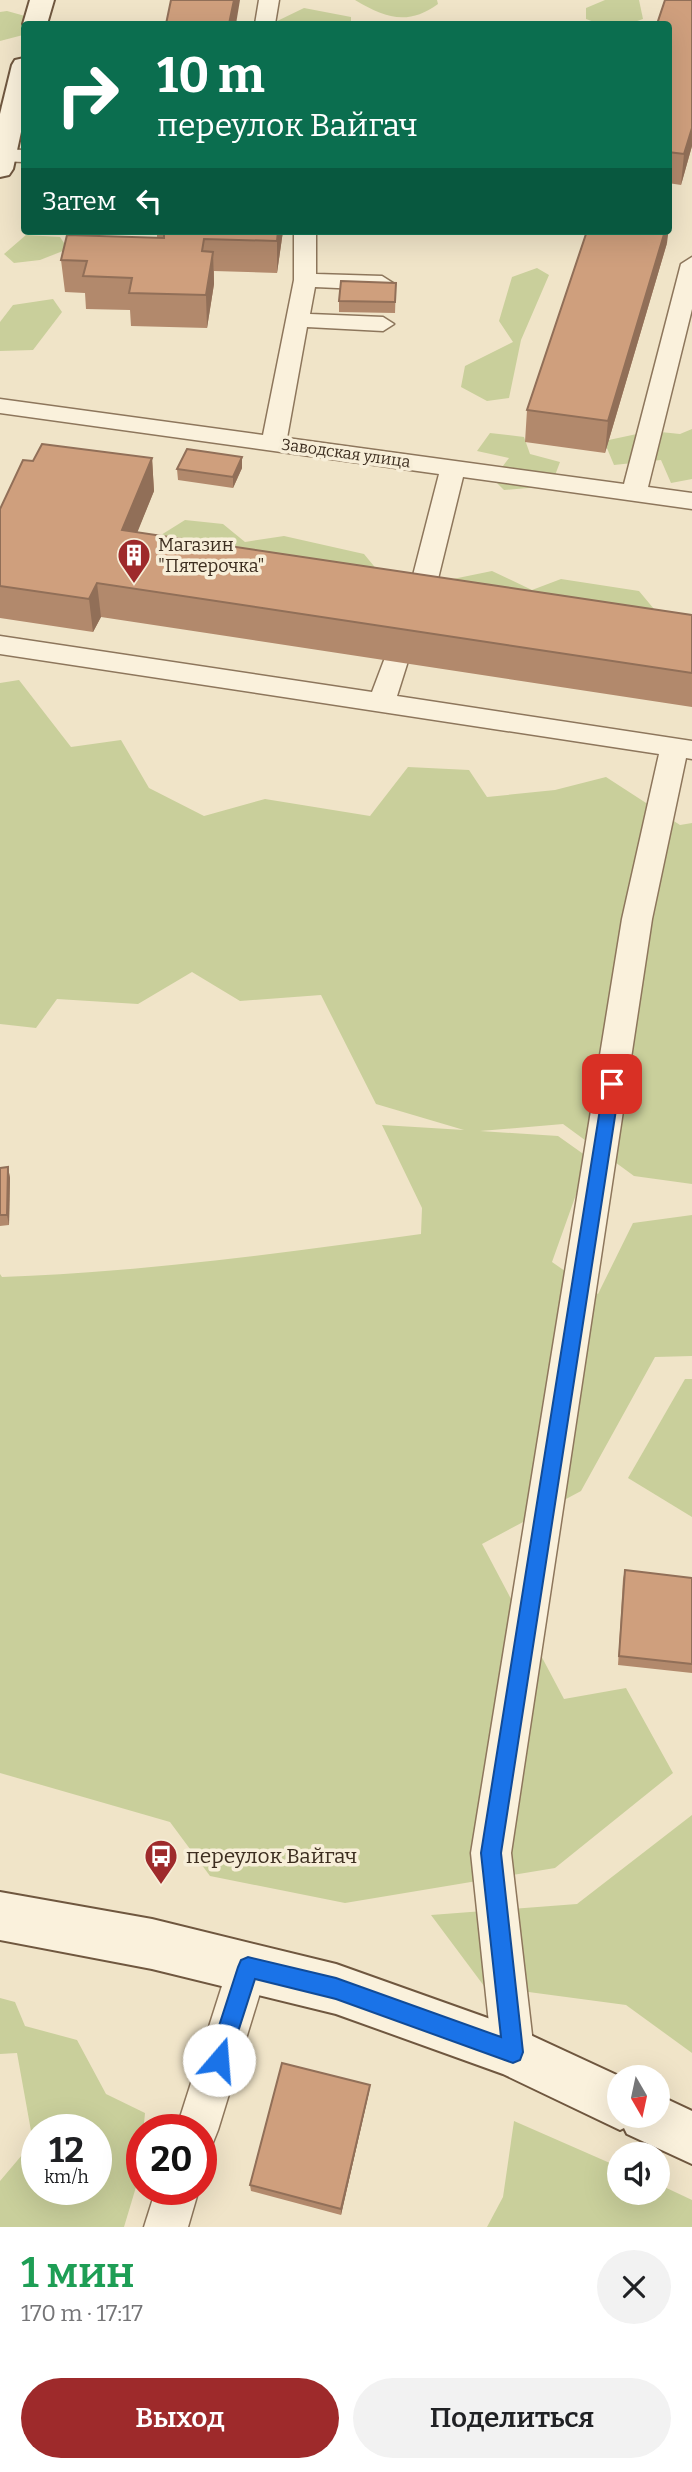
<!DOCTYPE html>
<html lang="ru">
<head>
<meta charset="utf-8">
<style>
  body { margin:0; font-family:Bitter,serif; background:#f2f2f2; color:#202124; height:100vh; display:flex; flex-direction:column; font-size:26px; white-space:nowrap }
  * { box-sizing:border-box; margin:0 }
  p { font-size:23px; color:#757577 }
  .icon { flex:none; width:38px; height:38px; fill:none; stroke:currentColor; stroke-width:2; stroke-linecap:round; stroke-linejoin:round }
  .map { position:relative; height:2227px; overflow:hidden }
  .drawer { display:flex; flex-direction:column; background:#fff; flex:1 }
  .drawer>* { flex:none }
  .hud { position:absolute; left:21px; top:21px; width:651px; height:214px; border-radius:7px; box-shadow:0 7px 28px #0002; background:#0b6e4f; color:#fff; overflow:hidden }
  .needle { width:46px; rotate:171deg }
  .tools { position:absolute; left:607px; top:2065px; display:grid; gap:14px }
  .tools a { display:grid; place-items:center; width:63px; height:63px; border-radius:50%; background:#fff; box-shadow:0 7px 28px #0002; font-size:35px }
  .speed { position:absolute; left:21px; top:2114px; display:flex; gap:14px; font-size:35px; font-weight:700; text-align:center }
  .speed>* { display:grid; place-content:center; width:91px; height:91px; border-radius:50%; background:#fff; box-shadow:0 7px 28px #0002; line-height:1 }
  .speed small { font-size:18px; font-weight:400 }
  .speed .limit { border:10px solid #d22; background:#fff; color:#111 }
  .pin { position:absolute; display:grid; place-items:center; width:60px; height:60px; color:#fff; margin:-30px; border-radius:14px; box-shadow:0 4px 10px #0006 }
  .me { position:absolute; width:77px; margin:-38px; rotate:18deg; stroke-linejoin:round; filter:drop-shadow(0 0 5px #0008) }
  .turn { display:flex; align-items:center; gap:24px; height:147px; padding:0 21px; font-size:32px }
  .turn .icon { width:91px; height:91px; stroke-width:2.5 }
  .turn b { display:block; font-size:49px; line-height:60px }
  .then { display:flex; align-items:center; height:66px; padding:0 21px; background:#0003; gap:14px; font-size:26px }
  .round { display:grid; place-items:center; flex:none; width:74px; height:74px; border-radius:37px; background:#f2f2f2 }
  .overview { display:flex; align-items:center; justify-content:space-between; height:119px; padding:0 21px }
  h1 { font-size:42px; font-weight:600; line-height:52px; color:#1e9e55 }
  .action { display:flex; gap:14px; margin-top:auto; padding:14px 21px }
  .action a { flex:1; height:80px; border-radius:42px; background:#9e2a2b; color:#fff; font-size:28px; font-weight:600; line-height:80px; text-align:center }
  .action a+a { background:#f2f2f2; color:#202124 }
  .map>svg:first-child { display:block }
  .green { fill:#c9cf9b; fill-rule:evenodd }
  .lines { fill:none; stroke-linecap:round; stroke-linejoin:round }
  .lane-casing { stroke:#8d765c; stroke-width:3 }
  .secondary-casing { stroke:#6f573f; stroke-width:4 }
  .lane { fill:#faf1dc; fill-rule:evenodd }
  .secondary { fill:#faf1dc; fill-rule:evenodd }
  .wall { fill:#b2896c }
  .shaded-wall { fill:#916f58 }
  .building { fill:#cf9f7d; stroke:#916f58; stroke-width:2 }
  .route { fill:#1a73e8; stroke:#114b97; stroke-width:2 }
  .labels { text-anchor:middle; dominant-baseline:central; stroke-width:7; stroke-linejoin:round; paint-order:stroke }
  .far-street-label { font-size:16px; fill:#3d2e20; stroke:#f7eed8 }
  .poi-label { font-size:18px; fill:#3d2e20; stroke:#f7eed8; text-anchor:start }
  .near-poi-label { font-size:21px; fill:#3d2e20; stroke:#f7eed8; text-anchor:start }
</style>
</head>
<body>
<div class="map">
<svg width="692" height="2227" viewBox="0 0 692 2227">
  <rect width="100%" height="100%" fill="#f0e4c8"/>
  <g class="green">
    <path d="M355 0H437L438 4C408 26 385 18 355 0Z"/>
    <path d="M605 0H639L643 19C624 26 605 27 586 19V8Z"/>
    <path d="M304 8 351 17V24H271Z"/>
    <path d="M7 11 25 16 23 35 0 41V12Z"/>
    <path d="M26 235 60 237 68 249 40 260 14 263 4 254Z"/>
    <path d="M537 268 549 275 521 340 509 398 487 401 461 387 465 366 513 342 499 321 512 277Z"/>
    <path d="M53 299 62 312 33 350 0 351V322L13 305Z"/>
    <path d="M692 429V479L671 483 661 460 614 465 604 441 651 431 680 434Z"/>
    <path d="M490 433 524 437 530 454 560 462 551 486 504 490 493 479 509 458 477 451Z"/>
    <path d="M185 520 223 524 245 542 284 536 364 554 378 571 161 535Z"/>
    <path d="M492 571 532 590 561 579 639 591 659 615 448 580Z"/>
    <path d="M19 680 71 747 121 740 149 788 204 816 265 799 370 816 408 767 469 770 487 797 555 790 606 777 680 825 692 823V1184L634 1176 563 1124 480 1131 558 1136 589 1158 552 1262 598 1294 633 1223 692 1215V1356L655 1357 581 1491 482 1544 564 1699 626 1688 673 1773 555 1868 345 1903 210 1876 170 1822 0 1773V1274L2 1277C143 1272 282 1253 421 1234L422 1208 382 1125 464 1130 376 1104 321 995 240 1001 192 972 138 1004 57 999 36 1028 0 1024V683Z"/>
    <path d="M685 1379H692V1517L628 1478Z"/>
    <path d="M692 1815V2053L626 2005 484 1986 431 1915 577 1904Z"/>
    <path d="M0 1998 15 2002 25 2026 77 2040 106 2094 145 2113 139 2177 124 2227H0V2181L33 2142 17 2053 0 2054ZM37 2130H96V2189H37Z"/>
    <path d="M514 2121 619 2167 620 2193H658V2184L692 2200V2227H487L503 2197Z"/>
  </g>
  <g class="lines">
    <defs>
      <g id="lane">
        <path d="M259 0H279L275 24H255Z"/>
        <path d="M0 149 24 150V162L0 161Z"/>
        <path d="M294 231H316V274L382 276 393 283 382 290 315 287 310 314 383 317 394 324 383 331 307 327 287 438 624 484 681 264 692 257V309L648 487 692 493V509L463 477 437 583 420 613H402L398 607 411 583 439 474 0 413V399L263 435 294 280Z"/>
        <path d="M0 636 372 692 386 655 395 652 404 655 408 661 397 696 692 741V759L686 758 652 919 511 1853 534 2052 528 2067 513 2073 498 2067 492 2052 471 1853 622 919 659 754 0 654Z"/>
        <path d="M248 1947 262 1953 268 1967 218 2130 212 2145 201 2149V2130H176L228 1967 234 1953Z"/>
        <path d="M156 2189H199L188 2227H144Z"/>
      </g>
      <g id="secondary">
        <path d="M30 0H54L47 24H23Z"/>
        <path d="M24 58V118L13 169 9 175 0 177V114L12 65 15 60Z"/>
        <path d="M0 1892 152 1919 336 1964 513 2027 621 2077 620 2116H658V2095L692 2111V2164L627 2134 624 2128 620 2130 503 2074 336 2014 152 1969 0 1940Z"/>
      </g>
    </defs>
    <use href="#lane" class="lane-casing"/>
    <use href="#secondary" class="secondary-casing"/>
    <use href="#lane" class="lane"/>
    <use href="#secondary" class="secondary"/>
  </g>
  <g class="wall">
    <path d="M692 0V146L681 185 668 183V24Z"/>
    <path d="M157 231H283L277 273 214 271V284L207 328 131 326 130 310 86 309 85 293 65 292 61 260 157 238Z"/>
    <path d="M667 243 605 453 525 442 527 410Z"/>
    <path d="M396 283 395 313 339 312V301Z"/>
    <path d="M152 458 154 491 137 532 692 615V707L101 617 93 632 0 618V509L33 461Z"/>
    <path d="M242 468 233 488 178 480 177 469Z"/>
    <path d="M8 1167 10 1178 9 1225 0 1226V1168Z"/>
    <path d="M625 1570 692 1578V1673L618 1665 623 1579Z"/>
    <path d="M370 2085 369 2092 341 2215 251 2191 250 2185Z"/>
  </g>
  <g class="shaded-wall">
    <path d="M234 0H240L236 24H229Z"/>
    <path d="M692 128V146L681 185 684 154Z"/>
    <path d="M671 212 667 243 605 453 608 421 665 231H668V219Z"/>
    <path d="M278 231H283L277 273V241Z"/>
    <path d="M213 252 214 284 207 328 206 295Z"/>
    <path d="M242 457V468L233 488V477Z"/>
    <path d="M152 458 154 491 125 563 122 530Z"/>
    <path d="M97 583 101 617 93 632 89 599Z"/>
    <path d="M8 1167 10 1178 9 1225 7 1215Z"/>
    <path d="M370 2085 369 2092 341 2215V2209Z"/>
  </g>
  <g class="building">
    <path d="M171 0H234L229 24H166Z"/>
    <path d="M665 0H692V128L684 154 668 152V24H657Z"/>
    <path d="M157 231H278L277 241 204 239 202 251 213 252 206 295 129 293 132 278 83 276 87 261 61 260 67 235 164 238V233H157Z"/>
    <path d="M587 231H665L608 421 527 410Z"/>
    <path d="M341 281 396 283 395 302 339 301Z"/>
    <path d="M42 444 152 458 122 530 692 615V673L97 583 89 599 0 586V509L23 460 33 461Z"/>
    <path d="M187 449 242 457 233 477 177 469Z"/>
    <path d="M8 1167 7 1215H0V1168Z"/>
    <path d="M625 1570 692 1578V1664L619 1656Z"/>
    <path d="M282 2063 370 2085 341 2209 250 2185Z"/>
  </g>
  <path class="route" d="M612 1078 620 1084 501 1853 523 2052 520 2060 513 2063 336 1999 255 1979 229 2060 226 2067 219 2070 211 2067 208 2060 238 1967 241 1960 248 1957 336 1978 501 2037 481 1853 604 1084Z"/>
  <defs>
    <symbol id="building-pin" viewBox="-11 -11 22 30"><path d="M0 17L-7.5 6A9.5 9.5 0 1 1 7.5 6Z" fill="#9e2a2b" stroke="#f7eed8"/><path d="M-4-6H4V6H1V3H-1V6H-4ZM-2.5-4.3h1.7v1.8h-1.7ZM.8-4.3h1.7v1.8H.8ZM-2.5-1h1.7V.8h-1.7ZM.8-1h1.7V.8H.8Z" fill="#fff"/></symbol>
    <symbol id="bus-pin" viewBox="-11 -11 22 30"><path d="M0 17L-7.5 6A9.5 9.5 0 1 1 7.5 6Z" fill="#9e2a2b" stroke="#f7eed8"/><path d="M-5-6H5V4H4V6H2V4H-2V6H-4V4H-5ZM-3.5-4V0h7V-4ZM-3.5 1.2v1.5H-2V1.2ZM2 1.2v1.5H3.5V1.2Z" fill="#fff"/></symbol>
  </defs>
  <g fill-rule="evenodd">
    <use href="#building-pin" x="115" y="536" width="38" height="52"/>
    <use href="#bus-pin" x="142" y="1837" width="38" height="52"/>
  </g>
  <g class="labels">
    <g class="far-street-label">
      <text transform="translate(346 453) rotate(8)">Заводская улица</text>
    </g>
    <g class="poi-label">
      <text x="158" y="545">Магазин<tspan x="158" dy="21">"Пятерочка"</tspan></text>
    </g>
    <g class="near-poi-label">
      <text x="186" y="1856">переулок Вайгач</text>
    </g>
  </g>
</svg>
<div class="tools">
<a><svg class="needle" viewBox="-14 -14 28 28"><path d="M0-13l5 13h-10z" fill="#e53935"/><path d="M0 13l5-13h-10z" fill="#757577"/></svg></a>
<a><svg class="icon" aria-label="sound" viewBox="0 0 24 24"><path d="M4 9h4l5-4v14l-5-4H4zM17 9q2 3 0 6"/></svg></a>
</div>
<div class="speed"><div>12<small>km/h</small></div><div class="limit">20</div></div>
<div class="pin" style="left:612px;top:1084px;background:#d93025"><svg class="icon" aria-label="arrive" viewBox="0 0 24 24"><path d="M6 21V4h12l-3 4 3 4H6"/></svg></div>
<svg class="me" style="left:219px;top:2060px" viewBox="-20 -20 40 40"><circle r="19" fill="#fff"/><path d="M0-13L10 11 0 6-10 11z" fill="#1a73e8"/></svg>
<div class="hud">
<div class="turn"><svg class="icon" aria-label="right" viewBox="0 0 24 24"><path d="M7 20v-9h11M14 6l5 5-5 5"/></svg><div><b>10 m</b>переулок Вайгач</div></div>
<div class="then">Затем<svg class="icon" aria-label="left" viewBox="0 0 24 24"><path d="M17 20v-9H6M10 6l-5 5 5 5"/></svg></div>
</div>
</div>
<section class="drawer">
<div class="overview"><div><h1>1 мин</h1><p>170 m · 17:17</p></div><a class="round"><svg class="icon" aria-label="close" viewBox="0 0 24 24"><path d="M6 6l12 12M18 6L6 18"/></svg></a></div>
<div class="action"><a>Выход</a><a>Поделиться</a></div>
</section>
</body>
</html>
